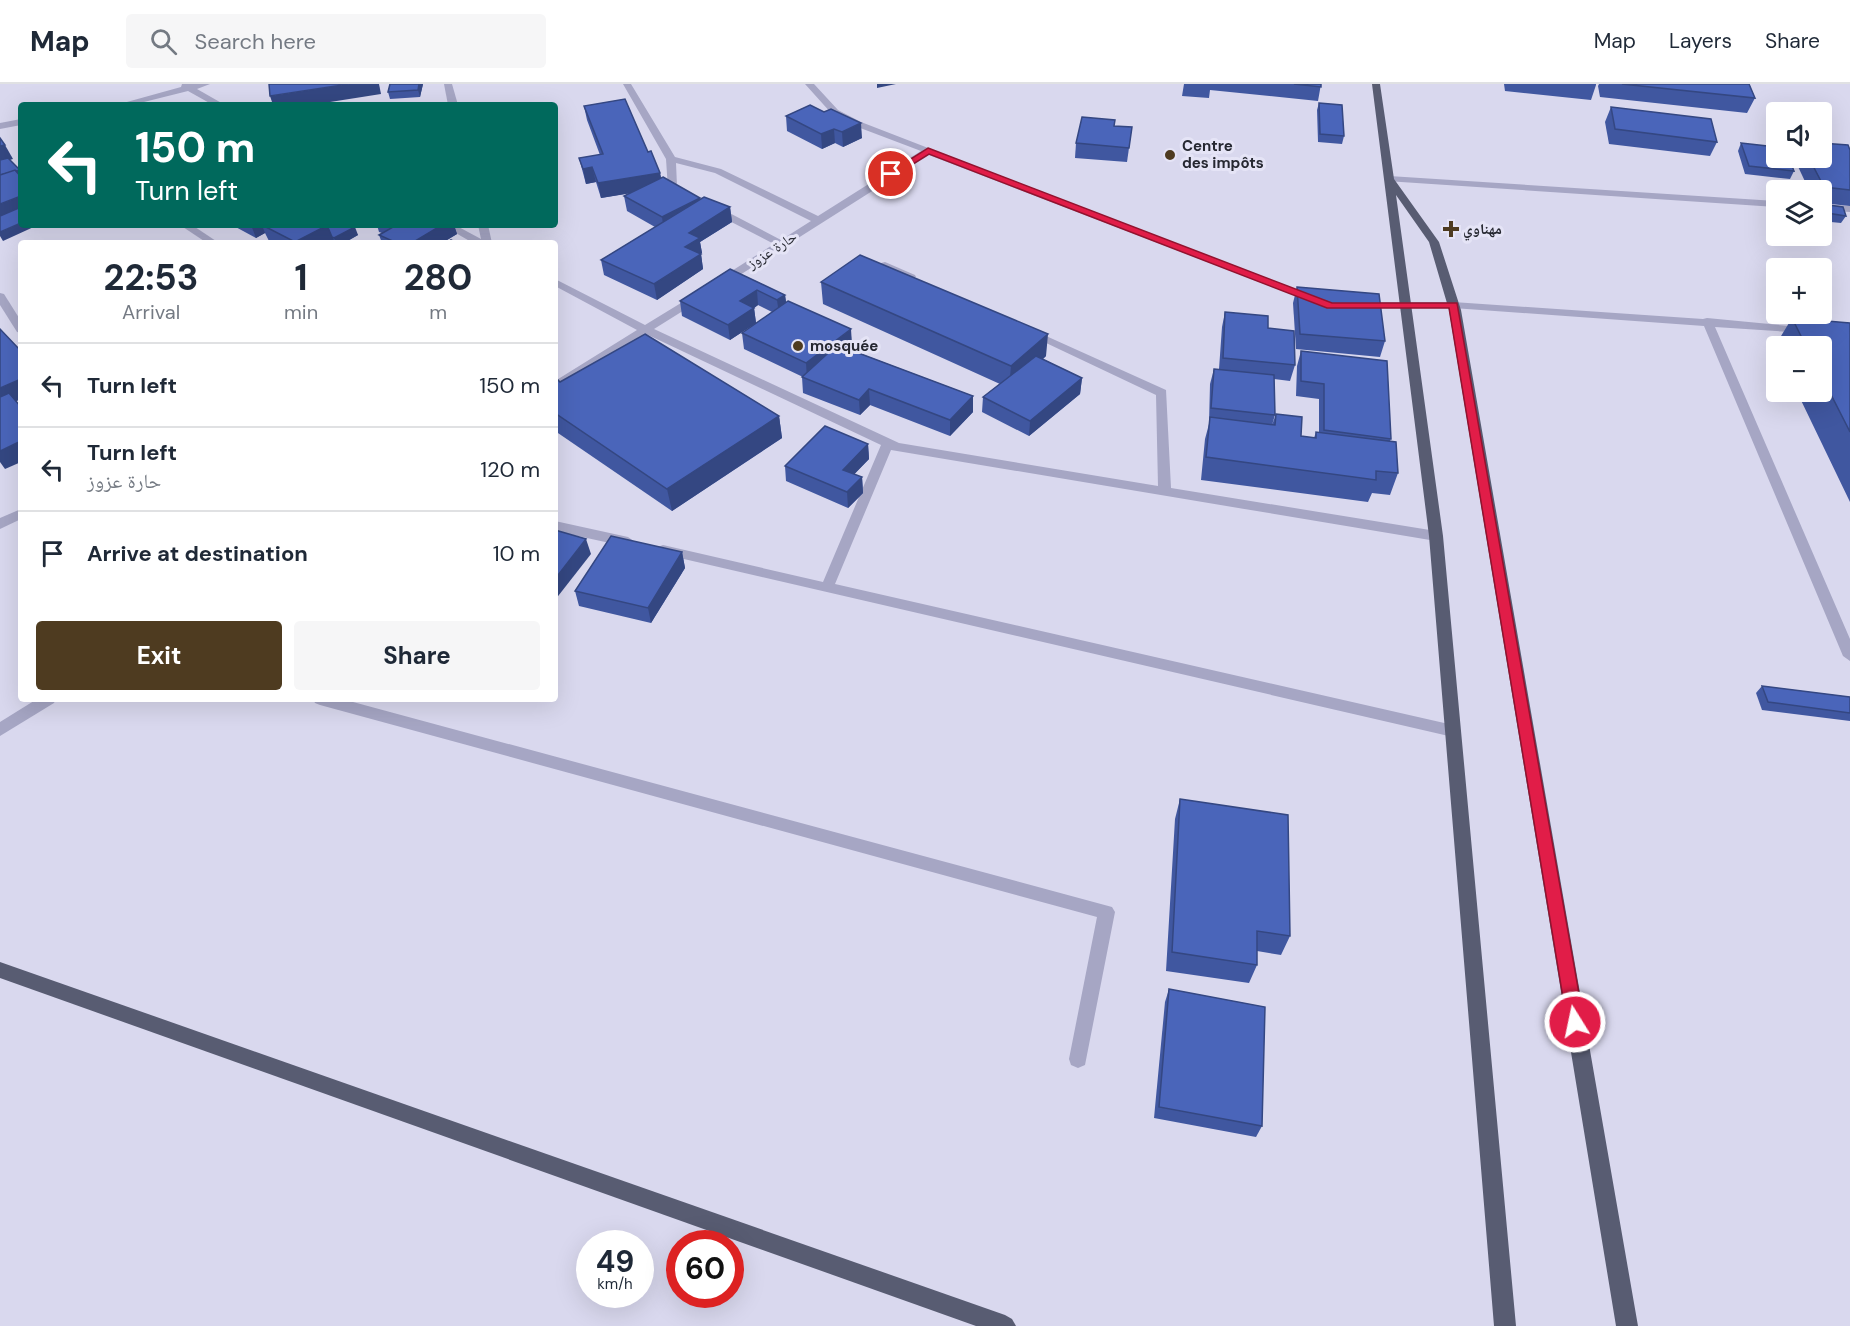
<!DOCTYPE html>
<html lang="en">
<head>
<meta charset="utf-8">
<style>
  body { margin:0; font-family:"DM Sans","Noto Naskh Arabic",sans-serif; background:#f6f6f7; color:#1f2937; height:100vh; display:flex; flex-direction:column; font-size:22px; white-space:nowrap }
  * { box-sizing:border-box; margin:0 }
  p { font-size:20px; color:#747a83 }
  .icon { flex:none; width:33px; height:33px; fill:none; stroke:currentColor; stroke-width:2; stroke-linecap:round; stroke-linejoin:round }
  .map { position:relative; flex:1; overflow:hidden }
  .sheet { position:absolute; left:18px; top:156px; width:540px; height:462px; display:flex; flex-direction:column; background:#fff; border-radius:6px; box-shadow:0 6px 24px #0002 }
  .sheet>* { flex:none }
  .banner { position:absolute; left:18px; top:18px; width:540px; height:126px; border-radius:6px; box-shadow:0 6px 24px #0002; background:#00695c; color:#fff; overflow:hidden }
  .tools { position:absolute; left:1766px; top:18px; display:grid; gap:12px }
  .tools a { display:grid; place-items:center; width:66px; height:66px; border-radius:6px; background:#fff; box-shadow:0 6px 24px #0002; font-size:30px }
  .speed { position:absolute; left:576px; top:1146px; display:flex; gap:12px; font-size:30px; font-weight:700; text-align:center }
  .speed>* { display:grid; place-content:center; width:78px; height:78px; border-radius:50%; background:#fff; box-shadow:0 6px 24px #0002; line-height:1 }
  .speed small { font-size:15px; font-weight:400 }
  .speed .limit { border:9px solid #d22; background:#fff; color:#111 }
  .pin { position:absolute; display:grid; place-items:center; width:51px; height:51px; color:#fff; margin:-26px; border:3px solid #fff; border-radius:50%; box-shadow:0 2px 6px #0007 }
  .me { position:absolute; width:66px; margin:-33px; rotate:350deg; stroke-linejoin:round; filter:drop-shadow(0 0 4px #0008) }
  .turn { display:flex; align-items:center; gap:21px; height:126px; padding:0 18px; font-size:27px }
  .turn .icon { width:78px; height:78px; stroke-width:2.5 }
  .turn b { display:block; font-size:42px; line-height:51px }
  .eta { display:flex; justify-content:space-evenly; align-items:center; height:102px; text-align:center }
  .eta b { font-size:36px; font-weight:700; line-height:42px }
  .button { display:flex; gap:12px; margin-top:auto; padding:12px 18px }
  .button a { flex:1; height:69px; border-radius:6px; background:#4e3b20; color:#fff; font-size:24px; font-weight:700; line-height:69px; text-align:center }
  .button a+a { background:#f6f6f7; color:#1f2937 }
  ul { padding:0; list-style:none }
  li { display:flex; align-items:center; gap:18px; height:84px; padding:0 18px; border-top:2px solid #e0e1e3 }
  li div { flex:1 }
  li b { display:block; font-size:22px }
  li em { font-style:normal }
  header { display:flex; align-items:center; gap:36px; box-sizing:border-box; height:84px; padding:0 30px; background:#fff; border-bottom:2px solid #e0e1e3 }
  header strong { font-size:28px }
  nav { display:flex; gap:33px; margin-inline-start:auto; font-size:21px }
  .search { width:420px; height:54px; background:#f6f6f7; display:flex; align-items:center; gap:15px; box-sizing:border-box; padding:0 21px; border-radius:6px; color:#747a83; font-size:22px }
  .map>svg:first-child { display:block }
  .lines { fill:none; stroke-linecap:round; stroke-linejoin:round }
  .minor { fill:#a6a6c4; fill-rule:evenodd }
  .major { fill:#585c72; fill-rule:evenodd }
  .wall { fill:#4057a0 }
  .shaded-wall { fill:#344782 }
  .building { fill:#4a65ba; stroke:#344782; stroke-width:1.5 }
  .route { fill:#e11d48; stroke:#92132f; stroke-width:1.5 }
  .poi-dot { fill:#4e3b20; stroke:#e5e4f6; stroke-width:2 }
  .labels { text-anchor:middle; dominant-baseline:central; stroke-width:6; stroke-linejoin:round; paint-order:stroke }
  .far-poi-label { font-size:15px; font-weight:bold; fill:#262831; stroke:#e5e4f6; text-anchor:start }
  .far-street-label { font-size:15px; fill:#262831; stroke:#e5e4f6 }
</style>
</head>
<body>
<header>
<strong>Map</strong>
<div class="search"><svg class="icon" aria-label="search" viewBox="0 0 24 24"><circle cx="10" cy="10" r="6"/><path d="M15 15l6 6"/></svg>Search here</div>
<nav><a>Map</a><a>Layers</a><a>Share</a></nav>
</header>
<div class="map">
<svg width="1850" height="1242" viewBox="0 0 1850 1242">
  <rect width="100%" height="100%" fill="#d9d8ee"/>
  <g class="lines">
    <g class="minor">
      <path d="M182 0H210L197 5 225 21H213L188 7 132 21H116L181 3Z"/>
      <path d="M444 0H452L458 21H448Z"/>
      <path d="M623 0H631L675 73 721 85 818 132 921 67 855 42 832 30 805 0H814L838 26 861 38 1319 215 1313 218 1309 217 929 71 724 201H716V197L774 160 710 127V123H718L781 156 811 137 715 89 676 79 677 102 690 110 685 113 668 105 666 75Z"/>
      <path d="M21 35V41L0 45V39Z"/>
      <path d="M1389 92 1776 117V123L1386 97V93Z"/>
      <path d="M1821 120 1850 122V128L1821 126Z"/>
      <path d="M180 141H192L219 159H207Z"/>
      <path d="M442 141H455L481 155 478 141H488L492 159H473Z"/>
      <path d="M885 178 915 191 916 193 907 195 881 183V179Z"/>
      <path d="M555 195 645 241 694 211H702V215L654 245 899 359 1158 402 1156 311 1025 249 1031 246 1035 247 1166 306 1171 404 1436 447 1443 452 1436 457 891 366 835 500 1453 641 1458 643 1461 647 1458 651 1453 653 658 469 656 466 658 463 663 461 823 498 881 361 646 250 555 306V297L637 246 555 202Z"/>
      <path d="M0 209 4 210 21 237V249L17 248 0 221Z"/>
      <path d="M1453 218 1703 235 1707 234 1810 244V248L1806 249 1715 243 1850 555V577L1843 572 1704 242 1453 224H1360L1354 221 1360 218Z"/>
      <path d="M21 425V435L0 445V434Z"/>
      <path d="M555 437 628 453 635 458 628 463 555 447Z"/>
      <path d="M37 615H56L54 619 0 652V638Z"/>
      <path d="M313 615H342L1112 823 1115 828 1085 981 1078 984 1071 981 1069 975 1097 833 320 621 315 619Z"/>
    </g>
    <g class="major">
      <path d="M1372 0H1380L1394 95 1439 158 1461 226 1638 1242H1616L1449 226 1429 158 1396 111 1443 452 1516 1242H1494L1429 452Z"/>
      <path d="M0 878 1005 1231 1012 1235 1016 1242H976L0 894Z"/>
    </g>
  </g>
  <g class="wall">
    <path d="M423 0 420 13 390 15 388 8Z"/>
    <path d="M1184 0H1211V3V0H1321L1318 17 1210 6 1209 14 1182 12Z"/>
    <path d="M1498 0H1596V1L1591 16 1505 7 1504 0Z"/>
    <path d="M1599 0H1749L1755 14 1747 29 1600 13 1598 2Z"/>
    <path d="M1319 19 1344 52 1342 60 1318 58 1317 26Z"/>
    <path d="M810 21 862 54 843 63 835 59 822 65 787 47 786 32Z"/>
    <path d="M584 22 648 68 660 89 661 94 700 114V115L730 123 732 138 700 158 702 169 701 170 703 185 657 216 604 191 601 176 655 143 627 127 624 112 630 109 601 114 596 98 586 100 579 74 600 71 587 36Z"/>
    <path d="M1611 23 1717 58 1710 72 1609 60 1605 38Z"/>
    <path d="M1114 42 1132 43 1127 78 1075 74 1076 59Z"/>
    <path d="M1741 59 1794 87 1790 95 1745 90 1738 67Z"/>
    <path d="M1850 66V122L1821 119V106H1809L1794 74H1821Z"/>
    <path d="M1821 120 1846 132 1841 139 1821 137Z"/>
    <path d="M232 141H351L358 151 344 159H270L265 149 256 154Z"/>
    <path d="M377 141H454L457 150 442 159H382L379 151 382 149 379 148Z"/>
    <path d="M730 185 785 211 786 218 852 260 846 264 973 312V328L950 352 870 321 860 331 803 309 802 293H803L744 265 742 249 772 228 758 221 754 224 756 239 730 256 682 232 680 217Z"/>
    <path d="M821 198 1046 272 1043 275 1082 294 1080 310 1029 352 982 328 983 313 1000 300 823 220Z"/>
    <path d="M1297 203 1385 257 1380 273 1296 265 1293 219Z"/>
    <path d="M1225 228 1268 244 1295 281 1290 297 1274 295 1275 331 1272 341 1276 330 1301 352 1314 354 1316 348H1319V315L1296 312 1297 282 1301 267 1391 355 1390 357 1398 389 1390 411 1372 409 1368 418 1201 396 1205 355 1209 340 1210 300 1214 285H1219L1222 243Z"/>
    <path d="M1792 234 1850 239V418L1797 308H1821V262H1776V264L1775 262Z"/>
    <path d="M555 298 779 332 782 354 672 427 555 347Z"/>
    <path d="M868 360 869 375 854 390 862 393 863 409 848 424 786 397 785 382Z"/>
    <path d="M682 468 685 484 651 539 579 522 575 507Z"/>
    <path d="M1762 602 1850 613V637L1762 626 1756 609Z"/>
    <path d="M1180 715 1290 852 1281 871 1257 867V881L1249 899 1166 887 1175 735Z"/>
    <path d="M1169 905 1262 1042 1256 1053 1154 1034 1165 918Z"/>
  </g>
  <g class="shaded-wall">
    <path d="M349 0H379L381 10 311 21H273L270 12Z"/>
    <path d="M419 0H423L420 13 418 6Z"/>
    <path d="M877 0H896L877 4Z"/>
    <path d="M861 39 862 54 843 63 842 48Z"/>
    <path d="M834 45 835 59 822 65 821 50Z"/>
    <path d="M5 61 13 75 0 79V62Z"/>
    <path d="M592 83 596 98 586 100 583 85Z"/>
    <path d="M20 86 21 88V94L4 91Z"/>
    <path d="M660 89 663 104 601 114 598 99Z"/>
    <path d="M21 112V130L0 138V120Z"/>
    <path d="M700 114 702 129 664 148 662 133Z"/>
    <path d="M730 123 732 138 700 158 702 169 688 178 685 163 689 149Z"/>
    <path d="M21 139V141H38L3 157 0 152V148Z"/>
    <path d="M251 141H262L265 149 256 154Z"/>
    <path d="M328 141 335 159H295V158Z"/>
    <path d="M442 141H454L457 150 442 159H412Z"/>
    <path d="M355 143 358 151 344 159H336L334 154Z"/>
    <path d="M701 170 703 185 657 216 654 200Z"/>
    <path d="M757 206 758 221 754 224 756 239 730 256 728 241 740 217Z"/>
    <path d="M785 211 787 226 779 231 777 216Z"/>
    <path d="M851 245 852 260 807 295 806 279Z"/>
    <path d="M1048 250 1046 272 1009 304 1011 282Z"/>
    <path d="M1082 294 1080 310 1029 352 1030 337Z"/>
    <path d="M21 295V315L0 325V304Z"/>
    <path d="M869 305 870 321 860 331 859 316Z"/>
    <path d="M973 312V328L950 352V336Z"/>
    <path d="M779 332 782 354 672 427 667 405Z"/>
    <path d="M21 357V378L5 385 0 378V367Z"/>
    <path d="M868 360 869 375 844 401 843 386Z"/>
    <path d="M862 393 863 409 848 424 847 408Z"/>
    <path d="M586 455 591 470 555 516V495Z"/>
    <path d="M682 468 685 484 651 539 648 524Z"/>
  </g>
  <g class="building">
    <path d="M269 0H349L270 12Z"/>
    <path d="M390 0H419L418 6 388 8Z"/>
    <path d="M1294 0H1321V3Z"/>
    <path d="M1622 0H1749L1755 14Z"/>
    <path d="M625 15 648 68 651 67 660 89 598 99 592 83 583 85 579 74 603 70 584 22Z"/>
    <path d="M1319 19 1342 21 1344 52 1320 50Z"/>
    <path d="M810 21 824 28 831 25 861 39 842 48 834 45 821 50 786 32Z"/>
    <path d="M1611 23 1711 35 1717 58 1615 45Z"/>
    <path d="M1082 33 1115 36 1114 42 1132 43 1129 64 1076 59Z"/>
    <path d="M0 54 5 61 0 62Z"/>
    <path d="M1741 59 1776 63V74H1789L1794 87 1749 82Z"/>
    <path d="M1821 59 1848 61 1850 66V106L1824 103 1809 74H1821Z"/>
    <path d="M8 74 20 86 0 91V76Z"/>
    <path d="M15 86 21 93V112L0 120V91Z"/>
    <path d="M663 93 700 114 662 133 624 112Z"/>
    <path d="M704 113 730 123 689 149 700 154 685 163 701 170 654 200 601 176Z"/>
    <path d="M1821 120 1843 123 1846 132 1821 128Z"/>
    <path d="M21 123V139L0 148V132Z"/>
    <path d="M262 141H328L295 158Z"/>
    <path d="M327 141H351L355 143 334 154 332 153Z"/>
    <path d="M392 141H442L412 159H397L379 151 395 142Z"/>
    <path d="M451 156 457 159H447Z"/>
    <path d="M860 171 1048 250 1011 282 821 198Z"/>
    <path d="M730 185 785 211 777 216 757 206 740 217 754 224 728 241 680 217Z"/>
    <path d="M1297 203 1379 210 1385 257 1300 250Z"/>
    <path d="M788 217 851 245 806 279 742 249Z"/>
    <path d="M1225 228 1268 232V244L1294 247 1295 281 1223 274Z"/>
    <path d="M1792 234 1850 239V348L1821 291V262H1806Z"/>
    <path d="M0 245 21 267V295L0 304Z"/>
    <path d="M645 250 779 332 667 405 555 329V298L558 296 560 298Z"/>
    <path d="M837 261 973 312 950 336 869 305 859 316 802 293Z"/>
    <path d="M1301 267 1387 277 1391 355 1324 346V300L1301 297Z"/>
    <path d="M1036 272 1082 294 1030 337 983 313Z"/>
    <path d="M1214 285 1274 291 1275 331 1211 324Z"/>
    <path d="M9 309 21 323V357L0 367V313Z"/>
    <path d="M1276 330 1302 333 1301 352 1316 354V348L1396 358 1398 389 1376 387V396L1206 373 1210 333 1275 341Z"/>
    <path d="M825 342 868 360 843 386 862 393 847 408 785 382Z"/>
    <path d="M555 446 586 455 555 495Z"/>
    <path d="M611 452 682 468 648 524 575 507Z"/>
    <path d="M1762 602 1850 613V629L1768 618Z"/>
    <path d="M1180 715 1288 731 1290 852 1257 847V881L1172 868Z"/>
    <path d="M1169 905 1265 923 1262 1042 1159 1023Z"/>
  </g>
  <path class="route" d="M928 64 1332 219H1457L1584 938 1581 943 1575 946 1569 943 1567 938 1449 224H1327L929 70 894 92 887 90Z"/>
  <g class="poi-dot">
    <circle cx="1170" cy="71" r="6"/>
    <path d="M1448 136h6v6h6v6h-6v6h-6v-6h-6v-6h6z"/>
    <circle cx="798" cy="262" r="6"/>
  </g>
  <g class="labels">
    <g class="far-poi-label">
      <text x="1182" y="62">Centre<tspan x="1182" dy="17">des impôts</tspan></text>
      <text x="1463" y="145">مهناوي</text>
      <text x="810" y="262">mosquée</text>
    </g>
    <g class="far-street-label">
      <text transform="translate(772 166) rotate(-33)">حارة عزوز</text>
    </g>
  </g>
</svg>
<div class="tools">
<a><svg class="icon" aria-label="sound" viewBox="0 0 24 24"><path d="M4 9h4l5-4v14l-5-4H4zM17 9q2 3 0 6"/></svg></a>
<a><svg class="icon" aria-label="layers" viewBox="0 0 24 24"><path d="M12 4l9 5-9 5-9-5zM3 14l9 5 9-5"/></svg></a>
<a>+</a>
<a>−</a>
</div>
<div class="speed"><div>49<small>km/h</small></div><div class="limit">60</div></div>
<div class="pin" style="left:891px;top:90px;background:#d93025"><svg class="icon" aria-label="arrive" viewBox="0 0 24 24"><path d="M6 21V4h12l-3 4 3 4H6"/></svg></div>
<svg class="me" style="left:1575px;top:938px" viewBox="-20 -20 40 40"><circle r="17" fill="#e11d48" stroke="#fff" stroke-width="3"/><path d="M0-11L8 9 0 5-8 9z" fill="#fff"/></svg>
<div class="banner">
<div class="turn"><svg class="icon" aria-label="left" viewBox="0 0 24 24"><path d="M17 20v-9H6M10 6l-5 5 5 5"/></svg><div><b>150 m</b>Turn left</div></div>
</div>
<section class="sheet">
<div class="eta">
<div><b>22:53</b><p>Arrival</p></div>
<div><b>1</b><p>min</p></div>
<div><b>280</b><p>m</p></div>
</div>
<ul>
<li><svg class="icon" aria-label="left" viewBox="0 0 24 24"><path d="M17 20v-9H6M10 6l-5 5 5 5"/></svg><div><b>Turn left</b></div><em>150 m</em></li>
<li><svg class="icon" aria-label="left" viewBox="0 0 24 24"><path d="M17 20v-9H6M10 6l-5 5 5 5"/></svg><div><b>Turn left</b><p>حارة عزوز</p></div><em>120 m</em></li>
<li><svg class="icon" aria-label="arrive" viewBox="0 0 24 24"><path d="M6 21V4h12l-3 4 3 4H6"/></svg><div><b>Arrive at destination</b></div><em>10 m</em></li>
</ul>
<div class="button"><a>Exit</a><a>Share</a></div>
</section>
</div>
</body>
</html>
